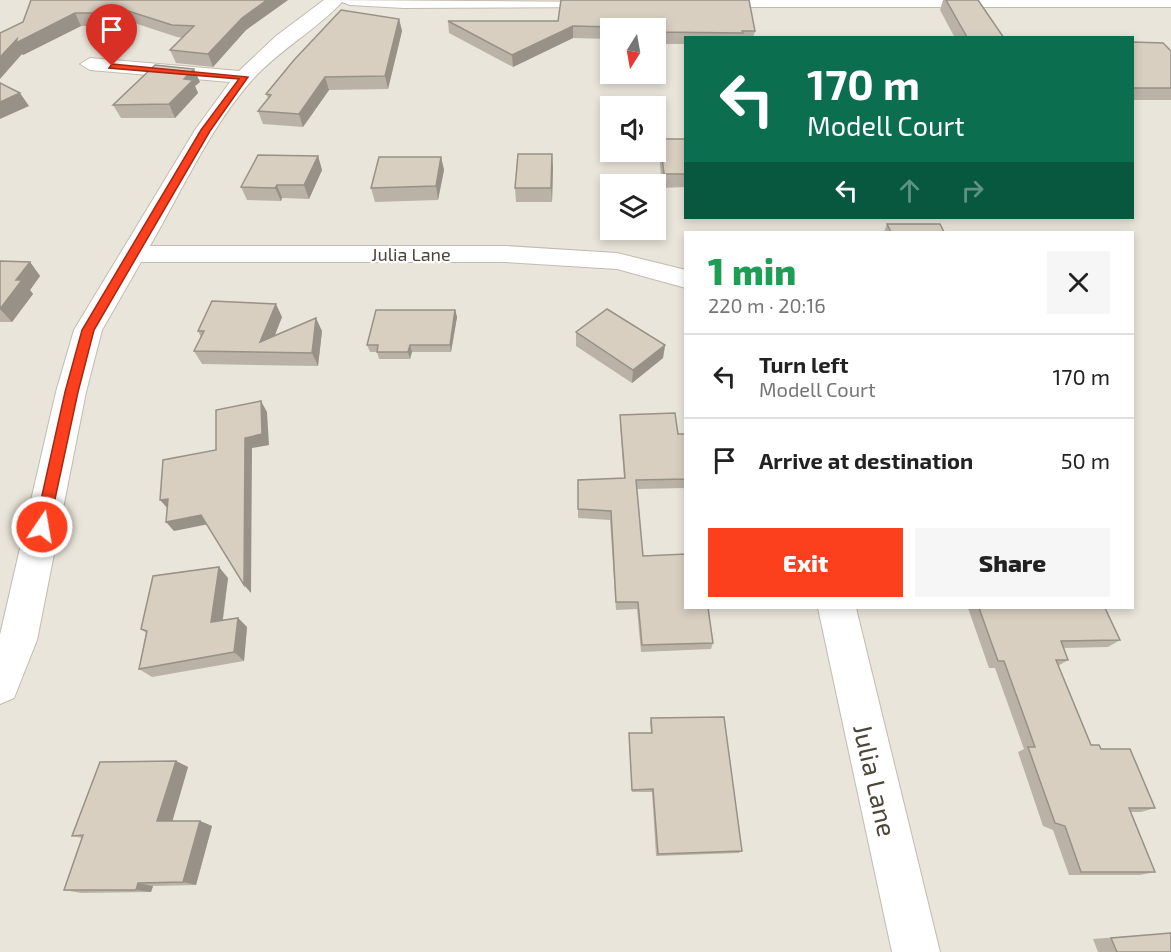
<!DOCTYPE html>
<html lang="en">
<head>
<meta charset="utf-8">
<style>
  body { margin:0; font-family:"Exo 2",sans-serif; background:#f6f6f6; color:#222; height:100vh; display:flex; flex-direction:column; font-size:22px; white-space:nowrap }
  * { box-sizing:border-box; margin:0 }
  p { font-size:20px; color:#767676 }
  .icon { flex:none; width:33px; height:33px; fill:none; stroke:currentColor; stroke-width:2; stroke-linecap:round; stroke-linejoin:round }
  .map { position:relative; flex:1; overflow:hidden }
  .drawer { position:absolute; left:684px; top:231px; width:450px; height:378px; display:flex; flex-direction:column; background:#fff; border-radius:0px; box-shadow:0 3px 9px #0003 }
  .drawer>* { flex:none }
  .guide { position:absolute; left:684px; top:36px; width:450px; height:183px; border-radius:0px; box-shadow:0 3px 9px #0003; background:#0b6e4f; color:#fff; overflow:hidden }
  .needle { width:39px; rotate:191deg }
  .controls { position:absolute; left:600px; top:18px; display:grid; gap:12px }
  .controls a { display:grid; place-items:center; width:66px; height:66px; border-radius:0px; background:#fff; box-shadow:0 3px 9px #0003; font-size:30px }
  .pin { position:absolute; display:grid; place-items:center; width:51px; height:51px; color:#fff; margin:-62px -26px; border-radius:50% 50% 50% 0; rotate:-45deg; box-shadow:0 0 6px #0007 }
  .pin .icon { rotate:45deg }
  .me { position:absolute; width:66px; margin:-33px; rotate:12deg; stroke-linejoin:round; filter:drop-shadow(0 0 4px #0008) }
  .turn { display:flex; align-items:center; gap:21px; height:126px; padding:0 24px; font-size:27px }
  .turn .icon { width:78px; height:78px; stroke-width:2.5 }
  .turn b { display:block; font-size:42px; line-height:51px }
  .lanes { display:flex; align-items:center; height:57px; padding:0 24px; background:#0003; justify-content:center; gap:30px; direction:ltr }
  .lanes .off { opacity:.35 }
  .round { display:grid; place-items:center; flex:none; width:63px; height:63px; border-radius:0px; background:#f6f6f6 }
  .overview { display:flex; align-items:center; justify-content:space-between; height:102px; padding:0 24px }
  h1 { font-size:36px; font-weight:800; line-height:45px; color:#1e9e55 }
  .action { display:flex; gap:12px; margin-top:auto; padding:12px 24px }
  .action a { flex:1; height:69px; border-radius:0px; background:#fc3f1d; color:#fff; font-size:24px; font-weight:800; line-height:69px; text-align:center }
  .action a+a { background:#f6f6f6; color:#222 }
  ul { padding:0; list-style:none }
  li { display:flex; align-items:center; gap:18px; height:84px; padding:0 24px; border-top:2px solid #e0e0e0 }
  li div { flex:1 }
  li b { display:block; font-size:22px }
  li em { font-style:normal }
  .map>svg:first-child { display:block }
  .residential { fill:#eae5da; fill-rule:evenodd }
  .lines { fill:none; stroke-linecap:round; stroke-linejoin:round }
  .minor-casing { stroke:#c2bbae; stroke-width:2 }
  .minor { fill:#fff; fill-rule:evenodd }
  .wall { fill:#bab2a6 }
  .shaded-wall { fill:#979187 }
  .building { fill:#d8cfc1; stroke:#979187; stroke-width:1.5 }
  .route { fill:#fc3f1d; stroke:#a42913; stroke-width:1.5 }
  .labels { text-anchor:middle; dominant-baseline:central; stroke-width:4.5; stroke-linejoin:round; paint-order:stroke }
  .far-street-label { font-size:18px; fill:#4b4439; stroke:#fff }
  .near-street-label { font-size:26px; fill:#4b4439; stroke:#fff }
</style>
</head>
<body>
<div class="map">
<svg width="1171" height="952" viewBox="0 0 1171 952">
  <rect width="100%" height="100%" fill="#f6f3ec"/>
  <path class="residential" d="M0 0H1171V952H0ZM610 28H656V74H610ZM686 38H1132V218H686ZM610 106H656V152H610ZM610 184H656V230H610ZM686 232H1132V608H686Z"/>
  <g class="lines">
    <defs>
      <g id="minor">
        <path d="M324 0 614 2 605 7 404 8 350 5 342 2C316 30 279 50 252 80 211 126 181 192 150 246H506L617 253 686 270V288L617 269 506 262H141L102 330 86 392 37 640 14 698 0 704V635L56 392 74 330 195 130 230 82 90 70 80 64 90 58 239 71 276 36Z"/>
        <path d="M698 0H1171V7H705L699 6Z"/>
        <path d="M818 608H856L940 952H892Z"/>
      </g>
    </defs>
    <use href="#minor" class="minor-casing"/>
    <use href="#minor" class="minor"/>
  </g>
  <g class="wall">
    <path d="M31 0H288L246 30 213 67 176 63 170 50 183 38 177 37 125 20 120 26H81L23 55 22 54 23 22Z"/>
    <path d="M943 0H978L1004 38H955L940 10Z"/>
    <path d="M399 19 402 31 388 89 329 90 303 127 263 124 258 111 268 98 266 94Z"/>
    <path d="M448 21 755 31 753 38H686V44H656V28H610V39L573 38 513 67 449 33Z"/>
    <path d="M1132 42 1171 51V100H1132Z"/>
    <path d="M200 82 195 86 198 93 175 118H121L113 105Z"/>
    <path d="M660 139H686V187L662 188 659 153Z"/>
    <path d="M318 156 322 170 309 199 282 198 281 201 247 200 241 187Z"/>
    <path d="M441 157 444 170 438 200 375 202 371 188Z"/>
    <path d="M553 167 552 202H516L515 188Z"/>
    <path d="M887 224 944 232H884Z"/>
    <path d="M0 261 30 262 40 276 30 290 33 294 12 322H0Z"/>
    <path d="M455 310 457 317 451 352H412L410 359H379L377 352H370L367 345Z"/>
    <path d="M282 317 274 336 322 331 318 366 202 364 194 351 201 337 198 331Z"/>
    <path d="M576 332 665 345 663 358 632 383 576 346Z"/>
    <path d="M620 415 678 434H686V488L637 489 643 556 713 643 711 649 641 652 637 609 616 610 610 520 578 518V480L624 478 620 424Z"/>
    <path d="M228 578 223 620 238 618 247 627 244 661 152 677 139 669 146 633 141 629Z"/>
    <path d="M968 608H1105L1120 640 1108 647 1064 648 1068 660 1058 666 1091 745 1101 749 1155 808 1141 812H1130L1155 872 1140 875H1069L1053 830 1043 826 1018 752 1024 749 995 668H989Z"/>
    <path d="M651 718 742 851 739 853 656 856 652 792H632L629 736V733H651L650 722Z"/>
    <path d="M176 761 188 767 172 821H200L212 826 196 885 153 886 151 892 81 893 64 890 82 838 72 836Z"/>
    <path d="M1171 933V952H1098L1093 939Z"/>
  </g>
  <g class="shaded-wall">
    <path d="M267 0H288L246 30 213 67 208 54 242 18Z"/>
    <path d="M119 8 125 20 120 26 114 13Z"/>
    <path d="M75 13 81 26 23 55 22 54 0 79V57L17 39Z"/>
    <path d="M399 19 402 31 388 89 385 76Z"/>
    <path d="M573 26V38L513 67 512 55Z"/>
    <path d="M194 69 200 82 195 86 198 93 175 118 169 104 184 79Z"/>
    <path d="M325 77 329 90 303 127 299 114Z"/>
    <path d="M20 93 29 106 0 119V102Z"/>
    <path d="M552 154 553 167 552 202 551 188Z"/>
    <path d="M318 156 322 170 309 199 304 185Z"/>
    <path d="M441 157 444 170 438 200 436 186Z"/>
    <path d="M277 185 282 198 281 201 275 188Z"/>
    <path d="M30 262 40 276 30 290 33 294 12 322 0 309 16 280Z"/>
    <path d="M276 304 282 317 268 353 260 342Z"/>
    <path d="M455 310 457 317 451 352 450 345Z"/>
    <path d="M316 318 322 331 318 366 312 353Z"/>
    <path d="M410 345 412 352 410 359 408 352Z"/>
    <path d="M665 345 663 358 632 383 633 370Z"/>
    <path d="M261 401 267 412 269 445 252 448 251 593 244 585 245 438Z"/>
    <path d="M168 499 169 510 160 500Z"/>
    <path d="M201 515 209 524 174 531 166 522Z"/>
    <path d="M219 567 228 578 221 631 211 622Z"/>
    <path d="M238 618 247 627 244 661 234 652Z"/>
    <path d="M176 761 188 767 171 826 157 821Z"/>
    <path d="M200 821 212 826 196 885 183 882Z"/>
    <path d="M138 883 153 886 151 892 136 890Z"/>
  </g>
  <g class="building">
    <path d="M31 0H267L242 18 208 54 170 50 194 26 172 25 119 8 114 13H75L16 43 17 39 0 57V33L23 22Z"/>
    <path d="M561 0H749L755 31H742L743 33 656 32V28L573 26 512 55 448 21H558Z"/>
    <path d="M946 0H978L1004 38 967 37Z"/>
    <path d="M341 10 399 19 385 76 325 77 299 114 258 111 271 95 266 94 294 60Z"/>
    <path d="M1132 42 1163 43 1171 51V88H1132Z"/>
    <path d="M155 65 194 69 184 79 193 80 169 104 113 105Z"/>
    <path d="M0 83 20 93 0 102Z"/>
    <path d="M660 139H686V174H664Z"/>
    <path d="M518 154H552L551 188H515Z"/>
    <path d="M258 155 318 156 304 185H277L275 188 241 187Z"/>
    <path d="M379 157H441L436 186 371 188Z"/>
    <path d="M887 224H940L944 232H891Z"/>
    <path d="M0 261 30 262 16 280H22L0 309Z"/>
    <path d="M212 301 276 304 260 342 316 318 312 353 194 351 204 331H198Z"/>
    <path d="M607 309 665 345 633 370 576 332Z"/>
    <path d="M376 310H455L450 345H410L408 352H377L378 345H367Z"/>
    <path d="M261 401 262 434 245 438 244 585 201 515 166 522 168 499 160 500 163 460 216 450V410Z"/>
    <path d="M675 413 678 434H686V479L636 480 643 556 686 554V608H708L713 643 642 645 638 602H616L611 511 578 509V480L625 478 620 415Z"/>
    <path d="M219 567 211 622 238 618 234 652 139 669 147 631 141 629 153 576Z"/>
    <path d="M979 608H1105L1120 640 1061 641 1068 660H1056L1091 745H1099L1101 749H1130L1155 808H1129L1155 872H1081L1065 826 1055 823 1028 747H1035L1004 661H998Z"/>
    <path d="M724 717 742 851 658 854 653 789 632 790 629 733H652L651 718Z"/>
    <path d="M176 761 157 821H200L183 882 138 883 136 890H64L83 835 72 836 100 762Z"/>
    <path d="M1171 933V952H1117L1111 938Z"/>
  </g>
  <path class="route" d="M112 64 248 77 210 131 94 330 78 392 49 527 42 533 35 527 65 392 82 330 201 130 239 79 109 68Z"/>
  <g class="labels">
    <g class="far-street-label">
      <text x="411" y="254">Julia Lane</text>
    </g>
    <g class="near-street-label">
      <text transform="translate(876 780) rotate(77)">Julia Lane</text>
    </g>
  </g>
</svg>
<div class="controls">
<a><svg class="needle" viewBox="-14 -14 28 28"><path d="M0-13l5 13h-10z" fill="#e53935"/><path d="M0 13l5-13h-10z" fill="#767676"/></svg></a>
<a><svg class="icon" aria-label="sound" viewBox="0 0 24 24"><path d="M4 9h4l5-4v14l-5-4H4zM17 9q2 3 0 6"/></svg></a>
<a><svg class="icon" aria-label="layers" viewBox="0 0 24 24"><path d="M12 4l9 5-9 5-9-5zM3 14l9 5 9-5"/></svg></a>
</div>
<div class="pin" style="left:112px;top:66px;background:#d93025"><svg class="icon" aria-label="arrive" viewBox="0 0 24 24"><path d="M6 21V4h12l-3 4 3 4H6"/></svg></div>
<svg class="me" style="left:42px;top:527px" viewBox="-20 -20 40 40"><circle r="17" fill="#fc3f1d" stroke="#fff" stroke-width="3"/><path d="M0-11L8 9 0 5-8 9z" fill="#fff"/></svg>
<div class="guide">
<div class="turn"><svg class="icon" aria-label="left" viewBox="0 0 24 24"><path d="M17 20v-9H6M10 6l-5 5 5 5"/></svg><div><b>170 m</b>Modell Court</div></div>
<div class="lanes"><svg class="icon" aria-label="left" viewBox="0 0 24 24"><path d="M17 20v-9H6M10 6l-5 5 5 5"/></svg><svg class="icon off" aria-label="ahead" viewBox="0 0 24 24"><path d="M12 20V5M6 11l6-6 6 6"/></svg><svg class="icon off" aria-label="right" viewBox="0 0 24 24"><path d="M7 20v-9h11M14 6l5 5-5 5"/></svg></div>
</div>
<section class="drawer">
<div class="overview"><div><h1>1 min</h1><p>220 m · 20:16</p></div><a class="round"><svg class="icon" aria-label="close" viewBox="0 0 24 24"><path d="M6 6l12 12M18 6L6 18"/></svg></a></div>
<ul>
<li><svg class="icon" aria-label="left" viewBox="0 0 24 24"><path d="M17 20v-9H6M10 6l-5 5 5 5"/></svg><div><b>Turn left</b><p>Modell Court</p></div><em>170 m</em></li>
<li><svg class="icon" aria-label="arrive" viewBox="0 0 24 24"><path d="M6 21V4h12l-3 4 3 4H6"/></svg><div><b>Arrive at destination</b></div><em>50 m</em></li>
</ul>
<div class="action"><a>Exit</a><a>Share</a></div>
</section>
</div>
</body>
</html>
